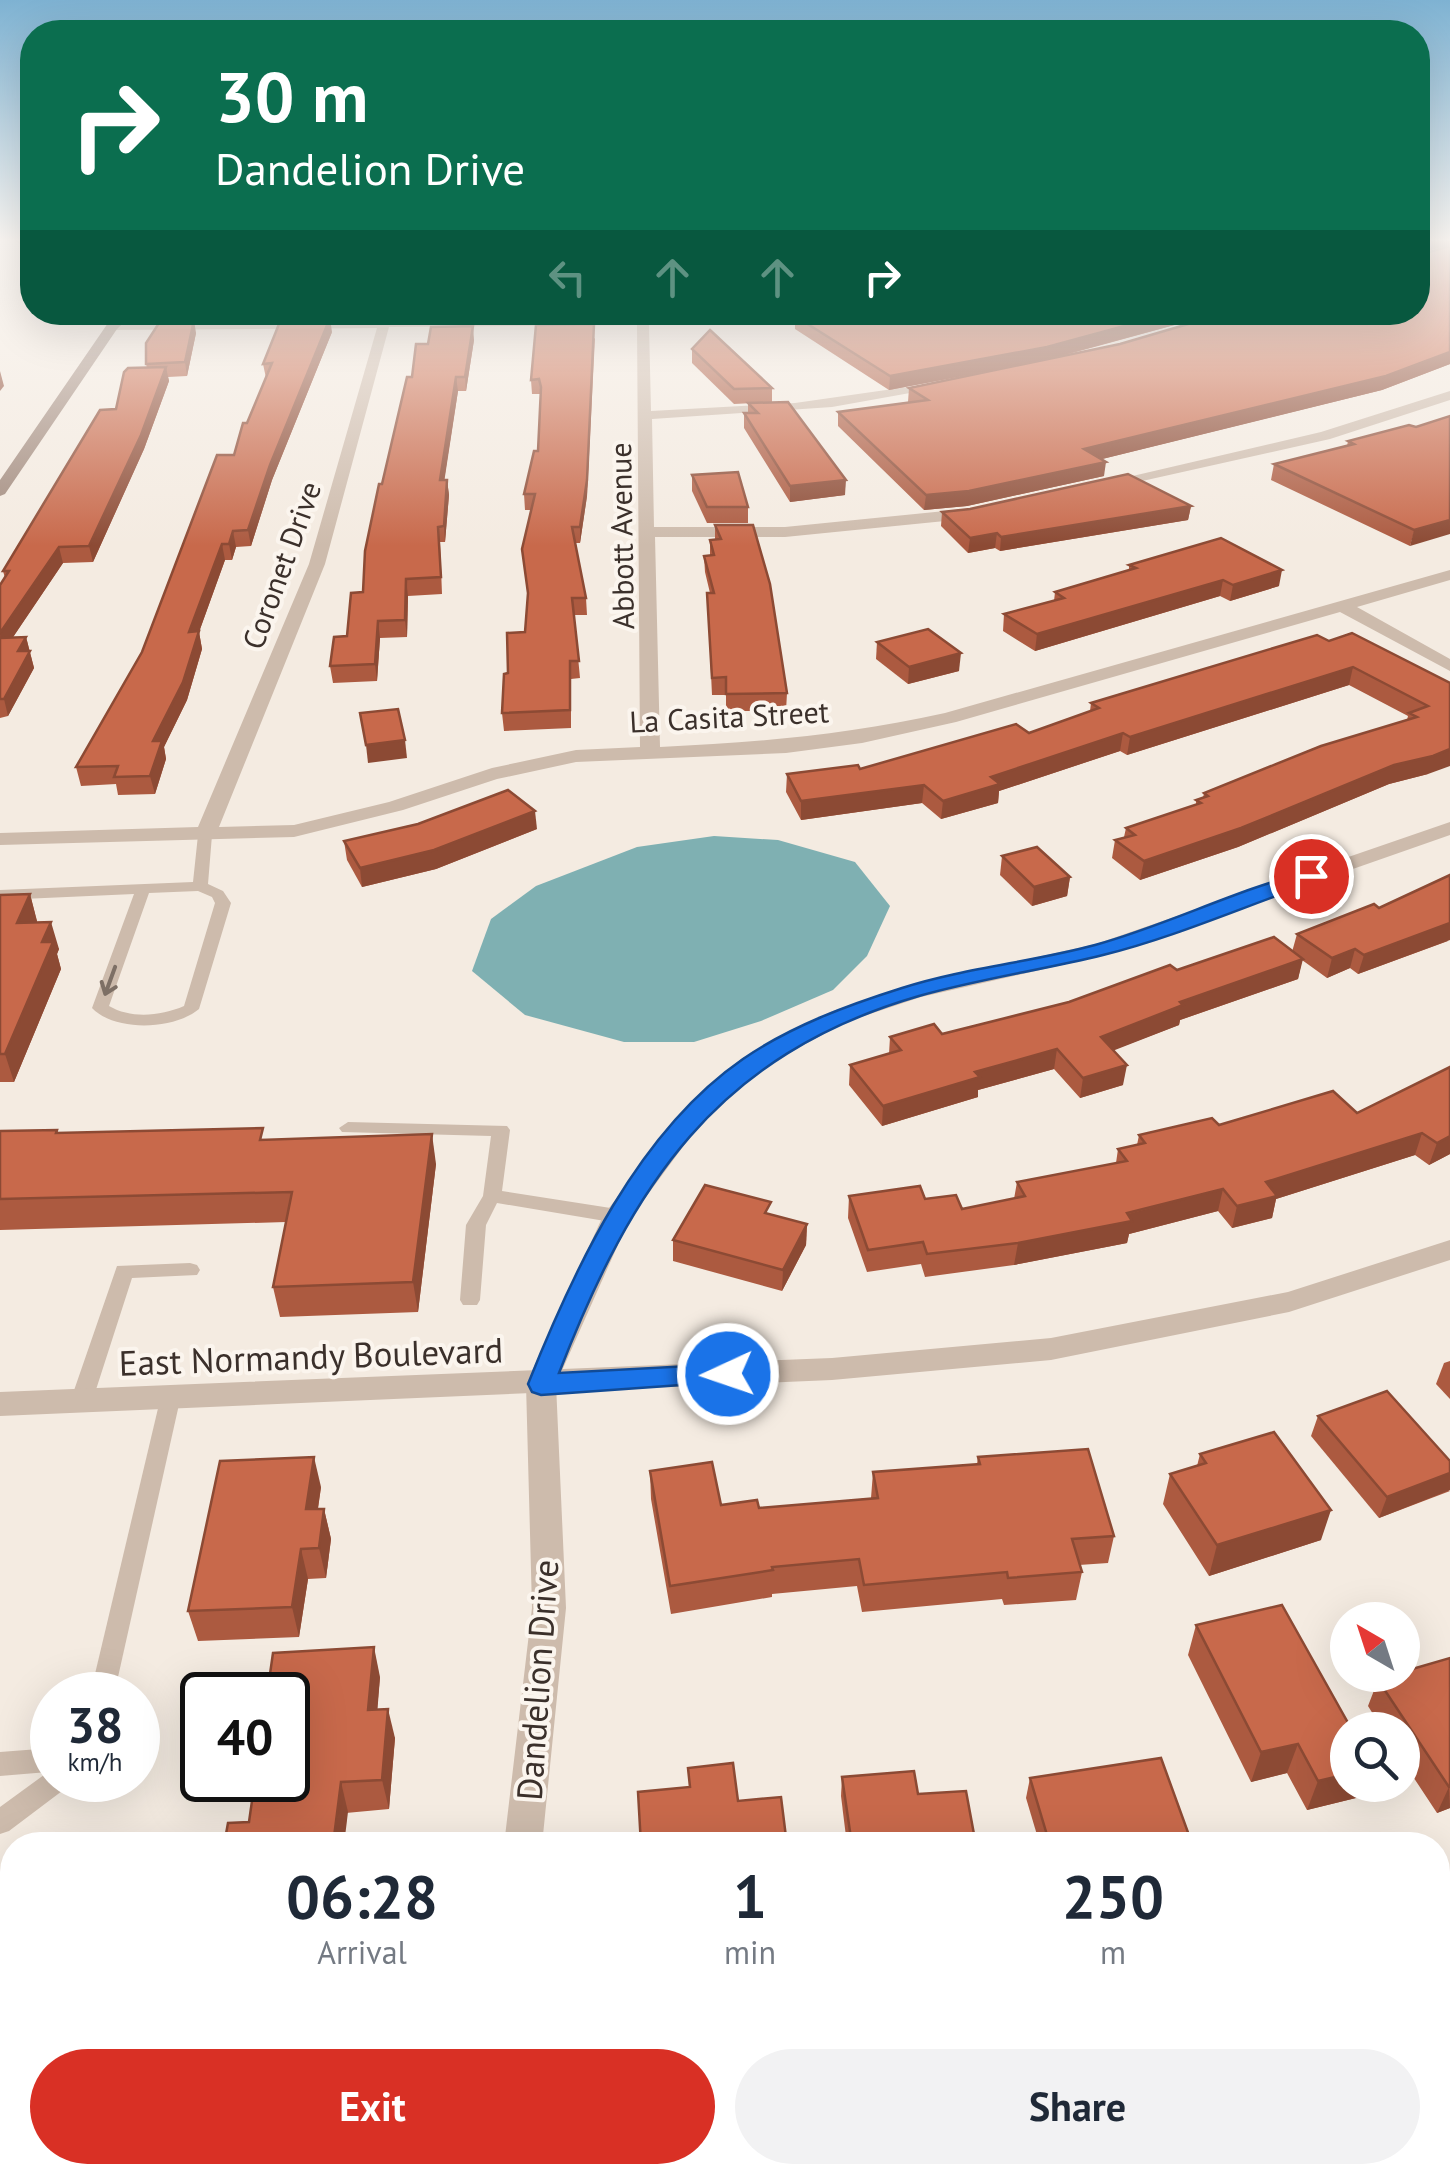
<!DOCTYPE html>
<html lang="en">
<head>
<meta charset="utf-8">
<style>
  body { margin:0; font-family:"PT Sans",sans-serif; background:#f2f2f3; color:#1f2937; height:100vh; display:flex; flex-direction:column; font-size:38px; white-space:nowrap }
  * { box-sizing:border-box; margin:0 }
  p { font-size:32px; color:#747a83 }
  .icon { flex:none; width:55px; height:55px; fill:none; stroke:currentColor; stroke-width:2; stroke-linecap:round; stroke-linejoin:round }
  .map { position:relative; flex:1; overflow:hidden }
  .sheet { position:absolute; left:0px; top:1832px; width:1450px; height:352px; display:flex; flex-direction:column; background:#fff; border-radius:40px 40px 0 0; box-shadow:0 10px 40px #0002 }
  .sheet>* { flex:none }
  .banner { position:absolute; left:20px; top:20px; width:1410px; height:305px; border-radius:40px; box-shadow:0 10px 40px #0002; background:#0b6e4f; color:#fff; overflow:hidden }
  .needle { width:65px; rotate:321deg }
  .buttons { position:absolute; left:1330px; top:1602px; display:grid; gap:20px }
  .buttons a { display:grid; place-items:center; width:90px; height:90px; border-radius:50%; background:#fff; box-shadow:0 10px 40px #0002; font-size:50px }
  .speed { position:absolute; left:30px; top:1672px; display:flex; gap:20px; font-size:50px; font-weight:700; text-align:center }
  .speed>* { display:grid; place-content:center; width:130px; height:130px; border-radius:50%; background:#fff; box-shadow:0 10px 40px #0002; line-height:1 }
  .speed small { font-size:25px; font-weight:400 }
  .speed .limit { border:5px solid #111; border-radius:15px; background:#fff; color:#111 }
  .pin { position:absolute; display:grid; place-items:center; width:85px; height:85px; color:#fff; margin:-42px; border:5px solid #fff; border-radius:50%; box-shadow:0 2px 10px #0007 }
  .me { position:absolute; width:110px; margin:-55px; rotate:267deg; stroke-linejoin:round; filter:drop-shadow(0 0 8px #0008) }
  .turn { display:flex; align-items:center; gap:35px; height:210px; padding:0 30px; font-size:45px }
  .turn .icon { width:130px; height:130px; stroke-width:2.5 }
  .turn b { display:block; font-size:70px; line-height:85px }
  .lanes { display:flex; align-items:center; height:95px; padding:0 30px; background:#0003; justify-content:center; gap:50px; direction:ltr }
  .lanes .off { opacity:.35 }
  .eta { display:flex; justify-content:space-evenly; align-items:center; height:170px; text-align:center }
  .eta b { font-size:60px; font-weight:700; line-height:70px }
  .cta { display:flex; gap:20px; margin-top:auto; padding:20px 30px }
  .cta a { flex:1; height:115px; border-radius:60px; background:#d93025; color:#fff; font-size:40px; font-weight:700; line-height:115px; text-align:center }
  .cta a+a { background:#f2f2f3; color:#1f2937 }
  .map>svg:first-child { display:block }
  .water { fill:#7fb0b2 }
  .lines { fill:none; stroke-linecap:round; stroke-linejoin:round }
  .service { fill:#cdbbac; fill-rule:evenodd }
  .minor { fill:#cdbbac; fill-rule:evenodd }
  .tertiary { fill:#cdbbac; fill-rule:evenodd }
  .secondary { fill:#a18a7d; fill-rule:evenodd }
  .wall { fill:#ac5a40 }
  .shaded-wall { fill:#8c4a34 }
  .building { fill:#c8694b; stroke:#8c4a34; stroke-width:2.5 }
  .oneway { stroke:#7d6f65 }
  .route { fill:#1a73e8; stroke:#114b97; stroke-width:2.5 }
  .labels { text-anchor:middle; dominant-baseline:central; stroke-width:8; stroke-linejoin:round; paint-order:stroke }
  .far-street-label { font-size:30px; fill:#3b302b; stroke:#fbf5ee }
  .street-label { font-size:35px; fill:#3b302b; stroke:#fbf5ee }
</style>
</head>
<body>
<div class="map">
<svg width="1450" height="2184" viewBox="0 0 1450 2184">
  <rect width="100%" height="100%" fill="#f4ebe1"/>
  <path class="water" d="M714 836 778 840 855 862 890 906 867 956 833 990 761 1021 694 1042H624L525 1015 472 971 491 919 536 886 637 847Z"/>
  <g class="lines">
    <g class="service">
      <path d="M205 831 212 835 208 884 223 891 231 903 199 1009C174 1030 115 1032 92 1008L134 894 0 900V890L193 882 198 835ZM198 891 212 897 215 903 184 1006C161 1016 131 1019 109 1006L149 893Z"/>
      <path d="M348 1122 507 1126 510 1130 502 1191 617 1209 624 1211 626 1216 624 1221 617 1223 497 1203 486 1225 480 1300 477 1305H463L460 1300 466 1225 483 1196 491 1136 342 1132 339 1128Z"/>
      <path d="M190 1263 197 1265 200 1270 197 1275 132 1278 92 1402 88 1408 81 1410 74 1408 70 1402 117 1266Z"/>
      <path d="M170 1392 177 1394 180 1400 114 1695H90L160 1400 163 1394Z"/>
      <path d="M52 1748V1780H70L66 1788 9 1831 0 1834V1807L48 1772 0 1776V1752Z"/>
    </g>
    <g class="minor">
      <path d="M393 312 400 316 397 320 810 312 706 325H649L651 411 795 403 942 382 949 386 832 407 652 419 654 527H785L975 508 983 513 975 518 785 537H655L660 747C761 742 846 735 945 713L1450 570V580L1357 607 1450 659V671L1340 612 956 722 862 743 786 753 576 762 497 779 403 810 294 837 0 845V833L198 827 309 564 377 328 112 330 108 329V323L381 320ZM637 325 640 747 576 750 492 768 389 802 294 825 219 827 325 564 389 327Z"/>
      <path d="M1450 391V400L1330 439 1102 490 1094 485 1321 432Z"/>
      <path d="M1450 822V835L1110 954 921 997 846 1022 759 1069 696 1129 629 1220 556 1384 566 1608 542 1845H504L532 1608 526 1384 603 1216 678 1117 741 1059 830 1012 906 986 1096 944Z"/>
      <path d="M1450 1944V1984L1438 1988V1949Z"/>
      <path d="M473 2172H515L514 2184H472Z"/>
    </g>
    <path class="tertiary" d="M1450 1240V1260L1289 1312 1051 1360 832 1380 0 1416V1392L832 1358 1051 1338 1288 1292Z"/>
    <path class="secondary" d="M121 312H135L117 329 5 494 0 496V480L108 323Z"/>
  </g>
  <g class="wall">
    <path d="M13 240H32V250Z"/>
    <path d="M1418 240H1450V245L1419 253V255L1450 246V364L1382 390 1102 459 1104 476 967 506 924 510 838 426V412L908 402 909 388 1002 369 889 390 795 329V316L812 312H1222L1058 357 1418 312Z"/>
    <path d="M174 312H201L200 318 175 319Z"/>
    <path d="M289 312H338L337 317H289Z"/>
    <path d="M332 332 272 480 251 546 236 547 232 560H225L199 632 202 649 187 700 164 747 166 759 155 794 118 795 116 784 81 786 76 767 142 652 234 455 266 378 263 364Z"/>
    <path d="M196 333 187 376 168 377 169 381 144 449 93 562 63 563 13 637H26L34 668 8 716 0 718V585L5 578 3 571 116 409 147 368 146 364Z"/>
    <path d="M595 338 587 496 580 543H575L586 598 587 615H574L580 678 571 679V728L504 731 502 713 508 673 525 632 528 598 522 549 531 510H525L524 494 538 451 541 397 540 394H532L531 380Z"/>
    <path d="M474 340 466 391H458L444 480H447L449 495 445 542H440L442 594 408 596 407 637 380 638 377 681 333 683 330 666 347 636 363 592 382 484 412 377 428 344Z"/>
    <path d="M692 349 772 388V402L734 404 692 363Z"/>
    <path d="M748 403 845 495 790 502 744 428V413H748Z"/>
    <path d="M1450 416 1410 546 1271 480 1274 464 1347 446 1348 441 1416 427Z"/>
    <path d="M692 475 748 507V523H707L692 491Z"/>
    <path d="M1191 506 1188 520 1000 551 995 548 968 553 941 526 942 512Z"/>
    <path d="M715 525 787 693 786 711H726V695H712L708 610 710 593 705 572 704 556H710V540L715 539Z"/>
    <path d="M1129 565 1279 586 1230 601 1220 596 1035 651 1003 631 1004 614 1054 601 1055 592 1129 571Z"/>
    <path d="M1329 641 1450 683 1428 774 1389 784 1238 847 1140 880 1112 858 1115 840 1124 837 1126 828 1196 805V800L1203 798 1204 793 1407 720 1408 716 1349 685 1127 755 1120 751 999 791 998 803 941 819 922 803 801 820 786 792 787 774 860 769 1029 733 1090 711 1091 703Z"/>
    <path d="M877 642 959 671 908 684 876 659Z"/>
    <path d="M537 829 436 869 362 887 347 860 344 841Z"/>
    <path d="M1002 856 1070 877 1067 896 1032 906 1000 875Z"/>
    <path d="M30 894 37 922 59 949 57 954 61 969 14 1082H0V895Z"/>
    <path d="M1379 908 1448 941 1358 974 1350 968 1327 978 1302 960 1298 979 1180 1020 1179 1025 1113 1050 1123 1085 1080 1098 1054 1069 978 1090V1097L882 1126 849 1085 850 1065 889 1054 890 1037 942 1034 1069 1002 1177 970 1292 952 1297 934Z"/>
    <path d="M1450 1067V1154L1429 1165 1415 1155 1276 1199 1272 1218 1232 1228 1218 1211 1129 1234 1127 1243 1014 1265 925 1277 921 1264 867 1272 848 1218 849 1196 925 1199 962 1209 1014 1199 1017 1182 1116 1163 1118 1149 1137 1145 1139 1135 1219 1125 1357 1113Z"/>
    <path d="M0 1131 266 1139 436 1164 418 1312 280 1317 273 1287 286 1222 0 1230Z"/>
    <path d="M770 1214 807 1224 806 1245 782 1291 673 1261V1240Z"/>
    <path d="M1450 1361V1399L1436 1384 1444 1363Z"/>
    <path d="M1318 1416 1450 1491 1379 1518 1311 1436Z"/>
    <path d="M1200 1454 1321 1540 1209 1576 1163 1504 1170 1474 1197 1466Z"/>
    <path d="M978 1457 1114 1536 1108 1563 1079 1565 1082 1572 1076 1600 1004 1605 1002 1599 862 1612 857 1586 772 1594V1597L671 1614 651 1499 650 1471 721 1505 759 1508 871 1498 873 1472 977 1464Z"/>
    <path d="M321 1487 318 1509H324L331 1539 326 1578 308 1579 299 1637 198 1641 188 1611Z"/>
    <path d="M1196 1625 1348 1785H1365L1360 1797 1307 1810 1287 1773 1251 1782 1188 1655Z"/>
    <path d="M1450 1658V1808L1437 1813 1402 1760V1730H1383L1368 1706 1378 1680Z"/>
    <path d="M380 1677 377 1710 395 1738 389 1809 249 1822Z"/>
    <path d="M842 1777 918 1794 976 1845H847L841 1796Z"/>
    <path d="M1030 1778 1190 1838 1188 1845H1040L1026 1798Z"/>
  </g>
  <g class="shaded-wall">
    <path d="M1424 240H1450V245L1418 253 1420 241Z"/>
    <path d="M1176 312H1222L1045 360 889 390 890 376Z"/>
    <path d="M330 318 332 332 272 480 251 546 248 530 270 465Z"/>
    <path d="M194 320 196 333 187 376 185 362Z"/>
    <path d="M594 324 587 496 580 543V527Z"/>
    <path d="M473 326 474 340 466 391 465 377Z"/>
    <path d="M1450 352V364L1382 390 1082 464 1084 449Z"/>
    <path d="M166 367 169 381 144 449 93 562 89 546Z"/>
    <path d="M0 371 4 386 0 391Z"/>
    <path d="M456 377 458 391 442 496 440 480Z"/>
    <path d="M1106 462 1104 476 967 506 924 510 926 495Z"/>
    <path d="M447 480 449 495 445 542 444 526Z"/>
    <path d="M846 480 845 495 790 502V486Z"/>
    <path d="M1191 506 1188 520 1000 551 1001 537Z"/>
    <path d="M1450 520V534L1410 546 1414 530Z"/>
    <path d="M233 531 236 547 232 560 229 544Z"/>
    <path d="M997 533 995 548 968 553 970 538Z"/>
    <path d="M222 544 225 560 199 632 202 649 187 700 164 747 166 759 155 794 150 776 153 741 189 632Z"/>
    <path d="M59 547 63 563 1 655 0 633Z"/>
    <path d="M1282 570 1279 586 1230 601 1233 585Z"/>
    <path d="M406 579 408 596 407 637 405 620Z"/>
    <path d="M1223 580 1220 596 1035 651 1037 634Z"/>
    <path d="M378 621 380 638 377 681 375 664Z"/>
    <path d="M26 637 34 668 8 716 4 699 18 651Z"/>
    <path d="M961 653 959 671 908 684 909 667Z"/>
    <path d="M1353 667 1349 685 1127 755 1130 737Z"/>
    <path d="M1123 733 1120 751 999 791 998 803 941 819 943 801 991 777Z"/>
    <path d="M405 740 407 758 368 763 366 745Z"/>
    <path d="M1450 749V766L1428 774 1389 784 1238 847 1140 880 1144 861 1394 765Z"/>
    <path d="M924 785 922 803 801 820V801Z"/>
    <path d="M535 811 537 829 436 869 362 887 360 868Z"/>
    <path d="M1070 877 1067 896 1032 906 1034 887Z"/>
    <path d="M30 894 37 921 25 950 17 923Z"/>
    <path d="M51 922 59 949 57 954 61 969 14 1082 5 1054 42 942Z"/>
    <path d="M1450 923V940L1358 974 1364 955Z"/>
    <path d="M1355 949 1350 968 1327 978 1332 958Z"/>
    <path d="M1303 959 1298 979 1180 1020 1179 1025 1097 1057 1101 1037 1180 1002Z"/>
    <path d="M1057 1049 1054 1069 978 1090V1097L882 1126 883 1106 975 1072Z"/>
    <path d="M1127 1065 1123 1085 1080 1098 1083 1078Z"/>
    <path d="M1422 1133 1415 1155 1276 1199 1272 1218 1232 1228 1237 1206 1266 1182Z"/>
    <path d="M432 1134 436 1164 418 1312 413 1282Z"/>
    <path d="M1450 1136V1154L1429 1165 1437 1143Z"/>
    <path d="M1223 1189 1218 1211 1129 1234 1127 1243 1014 1265 1018 1243Z"/>
    <path d="M807 1224 806 1245 782 1291 783 1270Z"/>
    <path d="M314 1457 321 1487 313 1540 306 1509Z"/>
    <path d="M1450 1473V1490L1379 1518 1387 1497Z"/>
    <path d="M324 1509 331 1539 326 1578 319 1548Z"/>
    <path d="M1331 1510 1321 1540 1209 1576 1217 1545Z"/>
    <path d="M301 1549 308 1579 299 1637 292 1607Z"/>
    <path d="M374 1647 380 1677 375 1740 368 1710Z"/>
    <path d="M388 1709 395 1738 389 1809 382 1780Z"/>
    <path d="M1298 1744 1287 1773 1251 1782 1261 1752Z"/>
    <path d="M1348 1774V1785H1365L1360 1797 1307 1810 1318 1781Z"/>
    <path d="M341 1782 348 1812 344 1845H333Z"/>
    <path d="M1449 1787 1450 1808 1437 1813Z"/>
    <path d="M325 2172H337L336 2184H324Z"/>
  </g>
  <g class="building">
    <path d="M1418 240H1424L1420 241 1419 255 1450 246V352L1386 376 1084 449 1106 462 969 491 926 495 838 412 928 400 909 388 1120 344 1229 312H1418Z"/>
    <path d="M812 312H1176L1047 347 890 376 795 316Z"/>
    <path d="M330 318 270 465 248 530 233 531 229 544H222L189 632 199 631 183 682 153 741H162L150 776 114 777 118 766 76 767 142 652 217 455H234L243 423H247L272 363 263 364 281 319Z"/>
    <path d="M161 320H194L185 362 146 364V343Z"/>
    <path d="M594 324 587 480 580 527H572L586 598H572L579 661H570V710L502 713 504 674 508 673 507 633 525 632 528 593 522 549 535 494H524L534 451H538L541 387 539 379 531 380 536 325Z"/>
    <path d="M473 326 465 377H456L440 480H447L444 526 438 527 441 577 406 579 405 620 378 621 375 664 330 666 334 637 347 636 351 593 363 592 365 551 379 484H382L407 377H412L416 344H428L431 327Z"/>
    <path d="M710 330 772 388 734 389 692 349Z"/>
    <path d="M166 367 141 435 89 546 59 547 0 633V585L9 571H3L100 410 116 409 124 372 128 368Z"/>
    <path d="M788 402 846 480 790 486 744 413H758L748 403Z"/>
    <path d="M1450 416V520L1414 530 1274 464 1354 444 1348 441 1409 425 1416 427Z"/>
    <path d="M738 472 748 507H707L692 475Z"/>
    <path d="M1128 474 1191 506 1001 537 997 533 970 538 942 512 970 509Z"/>
    <path d="M715 525H753L770 584 787 693 726 694V677L712 678 707 593H714L704 556 714 555 710 540 721 539Z"/>
    <path d="M1221 538 1282 570 1233 585 1223 580 1037 634 1004 614 1064 598 1055 592 1136 568 1129 565Z"/>
    <path d="M928 629 961 653 909 667 877 642Z"/>
    <path d="M1352 633 1450 683V749L1433 756 1394 765 1241 828 1144 861 1115 840 1135 835 1126 828 1201 803 1196 800 1208 796 1204 793 1321 746 1417 717 1409 713 1428 706 1353 667 1130 737 1123 733 991 777 1000 784 943 801 924 785 801 801 787 774 858 765 860 769 1016 724 1029 733 1099 708 1091 703 1317 635 1329 641Z"/>
    <path d="M26 637 18 651H30L4 699H0V638Z"/>
    <path d="M398 709 405 740 366 745 360 713Z"/>
    <path d="M508 790 535 811 434 850 360 868 344 841 418 824Z"/>
    <path d="M1037 847 1070 877 1034 887 1002 856Z"/>
    <path d="M1450 875V923L1364 955 1355 949 1332 958 1297 934 1374 904 1379 908Z"/>
    <path d="M30 894 17 923 51 922 42 942H53L5 1054H0V895Z"/>
    <path d="M1274 937 1303 959 1180 1002 1183 1005 1101 1037 1127 1065 1083 1078 1057 1049 975 1072 980 1077 883 1106 850 1065 901 1050 890 1037 934 1024 942 1034 1069 1002 1170 965 1177 970Z"/>
    <path d="M1450 1067V1136L1437 1143 1422 1133 1266 1182 1277 1196 1237 1206 1223 1189 1127 1213 1132 1221 1018 1243 927 1254 923 1242 868 1250 849 1196 920 1186 925 1199 956 1195 962 1209 1025 1196 1017 1182 1127 1161 1118 1149 1145 1143 1139 1135 1212 1118 1219 1125 1333 1091 1357 1113Z"/>
    <path d="M263 1128 260 1140 432 1134 413 1282 273 1287 292 1192 0 1199V1131L57 1130 56 1133Z"/>
    <path d="M705 1185 771 1202 765 1213 807 1224 783 1270 673 1240Z"/>
    <path d="M1387 1391 1450 1461V1473L1387 1497 1318 1416Z"/>
    <path d="M1274 1432 1331 1510 1217 1545 1170 1474 1206 1463 1200 1454Z"/>
    <path d="M1088 1449 1114 1536 1072 1539 1082 1572 1008 1578 1007 1572 864 1585 859 1559 772 1567 773 1570 670 1586 650 1471 712 1462 721 1505 757 1500 759 1508 878 1498 873 1472 980 1464 978 1457Z"/>
    <path d="M314 1457 306 1509H324L319 1548 301 1549 292 1607 188 1611 220 1461Z"/>
    <path d="M1282 1605 1352 1730H1348V1774L1318 1781 1298 1744 1261 1752 1196 1625Z"/>
    <path d="M374 1647 368 1710 388 1709 382 1780 341 1782 333 1845H224L228 1823 249 1822 255 1780H288V1695H267L273 1653Z"/>
    <path d="M1450 1658V1787H1449L1378 1680 1394 1675H1402V1672Z"/>
    <path d="M1161 1758 1190 1838 1146 1845H1050L1030 1778Z"/>
    <path d="M733 1763 738 1801 781 1797 787 1845H641L638 1792 690 1787 688 1768Z"/>
    <path d="M914 1771 918 1794 966 1791 976 1845H852L842 1777Z"/>
    <path d="M144 2172H325L324 2184H142Z"/>
    <path d="M709 2172H842L843 2184H709Z"/>
    <path d="M1158 2175 1161 2184H1105Z"/>
  </g>
  <defs><path id="oneway-shaft" d="M-6 0H5M1.5-3L5.5 0L1.5 3" fill="none" stroke-width="1.6" stroke-linecap="round" stroke-linejoin="round" transform="scale(2.5)"/></defs>
  <use class="oneway" href="#oneway-shaft" transform="translate(110 981) rotate(110)"/>
  <linearGradient id="sky" x2="0" y2="1"><stop stop-color="#7eb2d2"/><stop offset="0.44" stop-color="#faf6f2"/><stop offset="1" stop-color="#faf6f2" stop-opacity="0"/></linearGradient>
  <rect width="1450" height="546" fill="url(#sky)"/>
  <path class="route" d="M1311 871 1318 872V881C1247 905 1176 937 1103 955 1042 970 979 979 919 996 716 1055 632 1185 559 1373L728 1364 737 1367 741 1374 737 1381 541 1395 532 1392 528 1384C574 1269 637 1132 743 1059 791 1026 848 1005 902 988 965 968 1032 962 1095 945 1168 925 1237 889 1311 871Z"/>
  <g class="labels">
    <g class="far-street-label">
      <text transform="translate(621 536) rotate(-91)">Abbott Avenue</text>
      <text transform="translate(281 565) rotate(-70)">Coronet Drive</text>
      <text transform="translate(729 716) rotate(-3)">La Casita Street</text>
    </g>
    <g class="street-label">
      <text transform="translate(311 1356) rotate(-2)">East Normandy Boulevard</text>
      <text transform="translate(537 1680) rotate(-86)">Dandelion Drive</text>
    </g>
  </g>
</svg>
<div class="buttons">
<a><svg class="needle" viewBox="-14 -14 28 28"><path d="M0-13l5 13h-10z" fill="#e53935"/><path d="M0 13l5-13h-10z" fill="#747a83"/></svg></a>
<a><svg class="icon" aria-label="search" viewBox="0 0 24 24"><circle cx="10" cy="10" r="6"/><path d="M15 15l6 6"/></svg></a>
</div>
<div class="speed"><div>38<small>km/h</small></div><div class="limit">40</div></div>
<div class="pin" style="left:1311px;top:876px;background:#d93025"><svg class="icon" aria-label="arrive" viewBox="0 0 24 24"><path d="M6 21V4h12l-3 4 3 4H6"/></svg></div>
<svg class="me" style="left:728px;top:1374px" viewBox="-20 -20 40 40"><circle r="17" fill="#1a73e8" stroke="#fff" stroke-width="3"/><path d="M0-11L8 9 0 5-8 9z" fill="#fff"/></svg>
<div class="banner">
<div class="turn"><svg class="icon" aria-label="right" viewBox="0 0 24 24"><path d="M7 20v-9h11M14 6l5 5-5 5"/></svg><div><b>30 m</b>Dandelion Drive</div></div>
<div class="lanes"><svg class="icon off" aria-label="left" viewBox="0 0 24 24"><path d="M17 20v-9H6M10 6l-5 5 5 5"/></svg><svg class="icon off" aria-label="ahead" viewBox="0 0 24 24"><path d="M12 20V5M6 11l6-6 6 6"/></svg><svg class="icon off" aria-label="ahead" viewBox="0 0 24 24"><path d="M12 20V5M6 11l6-6 6 6"/></svg><svg class="icon" aria-label="right" viewBox="0 0 24 24"><path d="M7 20v-9h11M14 6l5 5-5 5"/></svg></div>
</div>
<section class="sheet">
<div class="eta">
<div><b>06:28</b><p>Arrival</p></div>
<div><b>1</b><p>min</p></div>
<div><b>250</b><p>m</p></div>
</div>
<div class="cta"><a>Exit</a><a>Share</a></div>
</section>
</div>
</body>
</html>
